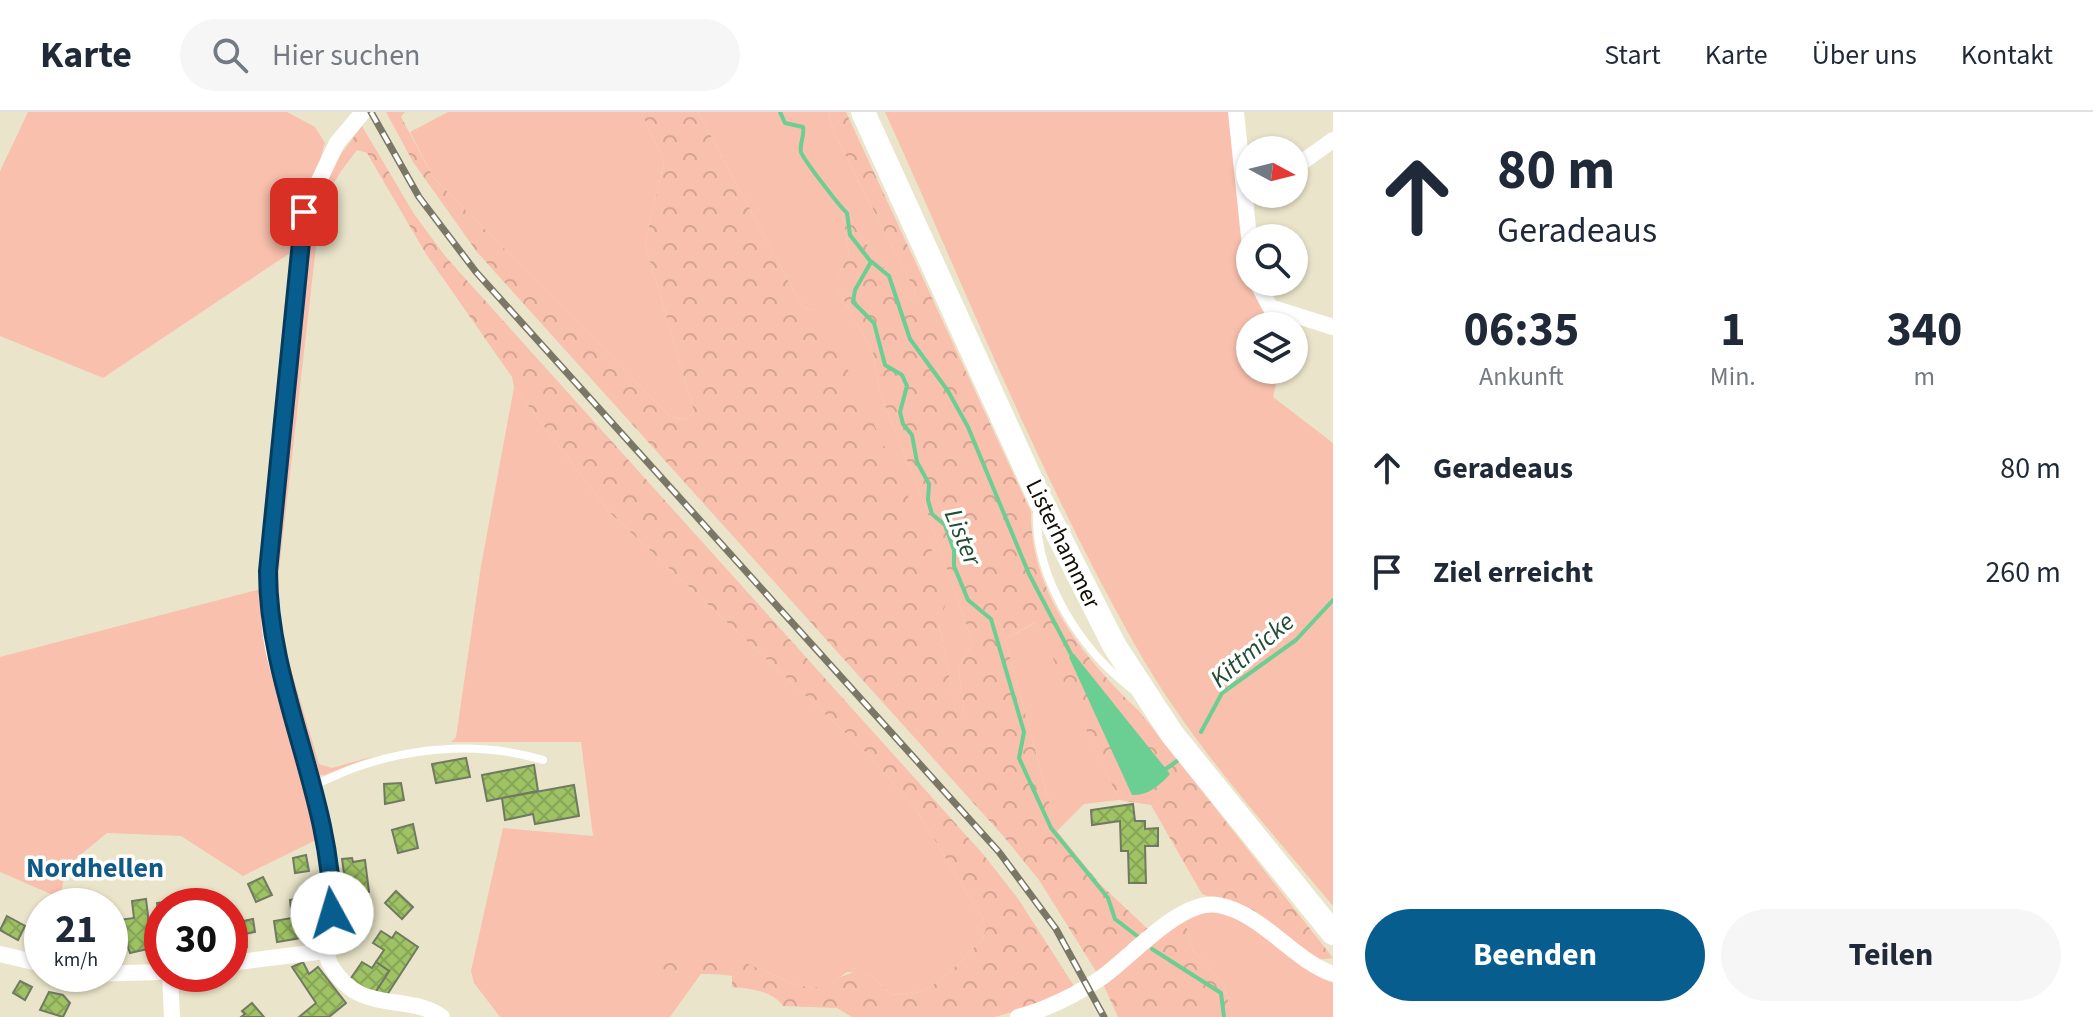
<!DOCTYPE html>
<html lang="de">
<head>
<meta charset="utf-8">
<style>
  body { margin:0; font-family:"Source Sans 3",sans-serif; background:#f6f6f7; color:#1f2937; height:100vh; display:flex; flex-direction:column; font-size:30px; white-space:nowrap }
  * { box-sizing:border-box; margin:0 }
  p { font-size:26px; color:#747a83 }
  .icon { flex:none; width:44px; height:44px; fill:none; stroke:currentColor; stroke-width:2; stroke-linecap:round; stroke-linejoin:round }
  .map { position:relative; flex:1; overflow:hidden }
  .details { display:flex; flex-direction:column; background:#fff; width:760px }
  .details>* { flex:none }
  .banner { background:#fff; color:#1f2937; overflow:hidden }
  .needle { width:52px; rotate:97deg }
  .controls { position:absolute; left:1236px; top:24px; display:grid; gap:16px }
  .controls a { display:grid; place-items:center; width:72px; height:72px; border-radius:50%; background:#fff; box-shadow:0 2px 6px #0004; font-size:40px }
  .speed { position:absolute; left:24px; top:776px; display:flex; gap:16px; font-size:40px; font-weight:700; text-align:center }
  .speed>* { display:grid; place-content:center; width:104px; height:104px; border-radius:50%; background:#fff; box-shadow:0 2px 6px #0004; line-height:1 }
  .speed small { font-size:20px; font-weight:400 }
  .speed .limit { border:12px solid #d22; background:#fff; color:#111 }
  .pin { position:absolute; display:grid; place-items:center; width:68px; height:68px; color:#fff; margin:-34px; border-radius:16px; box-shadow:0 4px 12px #0006 }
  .me { position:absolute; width:88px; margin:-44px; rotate:354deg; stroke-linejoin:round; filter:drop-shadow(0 0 6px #0008) }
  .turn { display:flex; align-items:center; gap:28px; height:168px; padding:0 32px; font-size:36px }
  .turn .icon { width:104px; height:104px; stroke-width:2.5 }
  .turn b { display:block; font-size:56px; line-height:68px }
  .eta { display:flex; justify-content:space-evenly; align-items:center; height:136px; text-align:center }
  .eta b { font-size:48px; font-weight:700; line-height:56px }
  .cta { display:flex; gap:16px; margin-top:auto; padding:16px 32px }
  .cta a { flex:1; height:92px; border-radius:48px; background:#085d8f; color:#fff; font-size:32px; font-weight:700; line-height:92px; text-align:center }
  .cta a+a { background:#f6f6f7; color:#1f2937 }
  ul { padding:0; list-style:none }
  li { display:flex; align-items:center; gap:24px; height:104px; padding:0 32px }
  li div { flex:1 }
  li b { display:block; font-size:30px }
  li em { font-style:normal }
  header { display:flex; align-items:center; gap:48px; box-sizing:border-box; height:112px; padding:0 40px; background:#fff; border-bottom:2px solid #e0e1e3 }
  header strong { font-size:38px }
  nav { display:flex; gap:44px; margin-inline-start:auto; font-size:28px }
  .search { width:560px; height:72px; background:#f6f6f7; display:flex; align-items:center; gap:20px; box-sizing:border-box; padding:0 28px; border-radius:44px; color:#747a83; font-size:30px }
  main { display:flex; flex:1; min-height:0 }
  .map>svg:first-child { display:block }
  .green { fill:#f9c0ad }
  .forest { fill:url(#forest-crowns) }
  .water { fill:#6bce92 }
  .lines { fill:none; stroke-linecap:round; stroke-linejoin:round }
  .stream { stroke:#6bce92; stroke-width:4 }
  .building { fill:url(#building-cross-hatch); stroke:#707a63; stroke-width:2 }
  .service { stroke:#fff; stroke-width:8 }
  .minor { stroke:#fff; stroke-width:16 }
  .secondary { stroke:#fff; stroke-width:24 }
  .rail-casing { stroke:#7b7766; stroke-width:7 }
  .rail { stroke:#fff; stroke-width:4; stroke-dasharray:12; stroke-linecap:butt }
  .route-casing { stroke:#053c5d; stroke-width:20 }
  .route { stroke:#085d8f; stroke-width:14 }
  .labels { text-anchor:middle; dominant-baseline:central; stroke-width:7; stroke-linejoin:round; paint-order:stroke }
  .street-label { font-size:24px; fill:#110e06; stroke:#fff }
  .water-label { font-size:26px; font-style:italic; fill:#224c33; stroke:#fff }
  .quarter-label { font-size:28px; font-weight:bold; fill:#115987; stroke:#fff }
</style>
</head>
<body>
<header>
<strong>Karte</strong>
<div class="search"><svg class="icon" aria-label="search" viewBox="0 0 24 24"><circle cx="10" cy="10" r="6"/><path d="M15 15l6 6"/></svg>Hier suchen</div>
<nav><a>Start</a><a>Karte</a><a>Über uns</a><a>Kontakt</a></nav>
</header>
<main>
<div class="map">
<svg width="1333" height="905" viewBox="0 0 1333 905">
  <defs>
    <pattern id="forest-crowns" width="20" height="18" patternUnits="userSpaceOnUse" patternTransform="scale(2)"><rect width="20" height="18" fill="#f9c0ad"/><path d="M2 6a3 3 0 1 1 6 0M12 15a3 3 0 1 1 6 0" fill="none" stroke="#d4a493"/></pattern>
    <pattern id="building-cross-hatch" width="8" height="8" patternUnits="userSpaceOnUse" patternTransform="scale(2)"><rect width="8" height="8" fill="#9ec264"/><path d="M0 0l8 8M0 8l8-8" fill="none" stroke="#87a655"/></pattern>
  </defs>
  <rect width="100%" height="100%" fill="#eae5ca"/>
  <g class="green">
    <path d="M28 0H287L315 15 325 31 293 139 103 266 0 224V59Z"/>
    <path d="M448 0H641L664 50 645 132 694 299 685 308 671 305 433 65 410 20Z"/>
    <path d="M698 0H828L835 23 916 181 909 189 857 119 847 95 842 101 849 141 837 166V176L873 240 879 278 922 386 973 532 958 555 964 593 962 602 956 601 939 511 815 198 803 196Z"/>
    <path d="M885 0H1232L1248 165 1263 196 1290 212 1250 214V258H1279L1273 285 1333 331V794C1264 711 1188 628 1135 533 1039 363 966 178 885 0Z"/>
    <path d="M329 58 341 59 329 79 319 109 278 467 282 527 319 652 332 656 374 644 324 663H318L278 536 274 466 311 100Z"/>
    <path d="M514 275 609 400 870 644 917 699 983 807 986 817 982 828C956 852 931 889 891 882L867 860H847L830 872 814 876 796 873 746 851 672 861 703 859 670 905H500L474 871 471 859 503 716 593 724 581 630H451L456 625 481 454Z"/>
    <path d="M261 477C259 564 302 643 316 728L243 764 181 724 107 721 66 755 60 786 0 760V545Z"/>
    <path d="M1037 510 1119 688 1084 692 1057 719 1005 527Z"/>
    <path d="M1198 799H1225L1272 823 1325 867 1333 869V905H1232L1224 871 1193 839 1184 805Z"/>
  </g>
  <g class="forest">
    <path d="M386 0H405L401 5 433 65 671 305 685 308 694 299 645 132 664 50 641 0H698L803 196 815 198 840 241 928 426 947 488 939 511 956 600 962 602 964 593 958 555 973 532 922 386 879 278 873 240 837 176V166L849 141 842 101 847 95 857 119 909 189 916 181 835 23 828 0H846L1031 400C1030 480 1084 546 1139 599L1333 846 1316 848 1241 797 1202 782 1151 693 1119 688 1036 510 1005 527 1057 719 1100 772 1151 820 1097 861 1039 768 1004 725 477 140 413 50Z"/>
    <path d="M362 14 414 102 445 144 983 742 1019 788 1074 874 1026 896 995 905H852L837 896 783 894C771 878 751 877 732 875V864C708 860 683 865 661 856L663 850 683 847 746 851 796 873 814 876 858 858 867 860 891 882C931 889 956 852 982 828L986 817 983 807 917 699 870 644 609 400 514 275 512 265 426 142 367 41 357 38 341 59 329 58Z"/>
    <path d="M1184 805 1193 839 1224 871 1232 905H1118L1103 872Z"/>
  </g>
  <path class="water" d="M1074 542 1170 662C1160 673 1148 684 1132 683L1069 545Z"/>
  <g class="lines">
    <g class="stream">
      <path d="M780 0 785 11 803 15C805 24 799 32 801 40 803 47 840 95 847 101L850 123 871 150 855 178 853 190 874 211 885 253 902 263 907 274 900 300 903 312 912 323 917 350 929 372 928 388 932 402 945 413 954 438V454L968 488 991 507 1024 620 1019 646 1051 716 1108 786 1115 807 1141 827"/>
      <path d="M872 150 889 164 910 227 948 279 968 315 1029 462 1072 544"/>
      <path d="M1201 620 1222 581 1296 528 1333 488"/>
      <path d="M1163 659 1177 649"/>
      <path d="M1152 837 1221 881 1224 905"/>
    </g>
  </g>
  <g class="building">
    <path d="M466 646 470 665 436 671 432 652Z"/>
    <path d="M534 653 538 679 487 689 482 663Z"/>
    <path d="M401 671 404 688 385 692 384 672Z"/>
    <path d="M574 673 579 704 535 712 533 702 505 708 502 686Z"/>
    <path d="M1133 692 1135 709H1145V717L1158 716V734H1145L1146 771H1129L1128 739H1121L1120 709 1092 713 1091 698Z"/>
    <path d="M413 712 418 736 398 741 392 718Z"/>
    <path d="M306 743 309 759 295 761 293 746Z"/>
    <path d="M352 746 353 750 365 748 369 780 347 783 342 747Z"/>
    <path d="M263 765 272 783 256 790 248 772Z"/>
    <path d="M396 779 413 795 402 807 385 791Z"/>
    <path d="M357 782 359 796 346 798 344 783Z"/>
    <path d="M312 783 314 796 321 795 324 811 317 812 319 823 277 830 274 809 292 806 290 788Z"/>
    <path d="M146 787 152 836 130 841 119 808 134 806 132 789Z"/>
    <path d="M170 789 171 794H162V815L149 816 148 807 159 806 157 791Z"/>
    <path d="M7 804 25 814 18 828 0 818Z"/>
    <path d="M230 807 233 811 243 809 247 835 230 838Z"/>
    <path d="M253 807 255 820 245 822 243 809Z"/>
    <path d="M381 819 392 826 396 820 418 835 385 886 373 884 389 859 376 850 384 838 373 831Z"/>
    <path d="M303 850 309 862 318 855 346 891 329 905H299L316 891 292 855Z"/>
    <path d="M362 850 372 856 376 850 389 859 373 884 349 869Z"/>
    <path d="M20 869 32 875 25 888 13 881Z"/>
    <path d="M49 880 63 883 70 891 63 905 40 898Z"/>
    <path d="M252 891 264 905H241L245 902 242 899Z"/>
  </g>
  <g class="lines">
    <g class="service">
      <path d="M1037 398C1034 465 1080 537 1132 577"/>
      <path d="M314 673C329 667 344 659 360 654 419 634 484 630 543 648"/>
    </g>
    <g class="minor">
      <path d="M363 0 337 31 304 100 268 459C268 488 268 517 275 545 286 588 304 630 314 674 320 702 323 730 328 758 331 778 335 800 332 819 330 833 323 840 331 854 362 905 404 879 442 905"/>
      <path d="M1236 0 1250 135"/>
      <path d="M1294 56 1333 28"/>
      <path d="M1257 170 1270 195 1333 215"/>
      <path d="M0 842 42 852"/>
      <path d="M230 851 326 839"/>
      <path d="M87 862 162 860"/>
      <path d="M170 862 172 905"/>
      <path d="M1018 905C1047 897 1076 883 1101 866 1130 846 1181 786 1218 793 1264 802 1291 847 1333 862"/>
    </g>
    <path class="secondary" d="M863 0 1037 381 1114 533 1172 622 1333 821"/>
    <defs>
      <path id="rail" d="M371 0 419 85 476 160 999 740 1056 817 1104 905"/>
    </defs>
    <use href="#rail" class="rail-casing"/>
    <use href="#rail" class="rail"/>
  </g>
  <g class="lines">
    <defs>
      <path id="route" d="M304 100 268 459C268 577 332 683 332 801"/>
    </defs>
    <use href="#route" class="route-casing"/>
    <use href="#route" class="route"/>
  </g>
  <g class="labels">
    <g class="street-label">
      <text transform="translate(1063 432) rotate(64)">Listerhammer</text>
    </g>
    <g class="water-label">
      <text transform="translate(963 425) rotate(68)">Lister</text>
      <text transform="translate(1252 538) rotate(-40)">Kittmicke</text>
    </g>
    <g class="quarter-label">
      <text x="95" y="756">Nordhellen</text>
    </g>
  </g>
</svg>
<div class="controls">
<a><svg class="needle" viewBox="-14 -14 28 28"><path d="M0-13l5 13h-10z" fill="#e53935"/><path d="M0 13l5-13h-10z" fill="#747a83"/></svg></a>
<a><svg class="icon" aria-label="search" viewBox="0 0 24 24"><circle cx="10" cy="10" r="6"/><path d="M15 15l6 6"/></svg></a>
<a><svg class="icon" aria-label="layers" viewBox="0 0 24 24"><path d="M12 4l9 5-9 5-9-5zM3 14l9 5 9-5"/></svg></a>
</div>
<div class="speed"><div>21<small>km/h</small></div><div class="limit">30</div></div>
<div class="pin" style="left:304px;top:100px;background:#d93025"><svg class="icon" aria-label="arrive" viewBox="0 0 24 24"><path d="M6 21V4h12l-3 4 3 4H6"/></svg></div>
<svg class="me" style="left:332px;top:801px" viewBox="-20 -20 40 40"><circle r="19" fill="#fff"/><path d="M0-13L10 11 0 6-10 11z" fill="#085d8f"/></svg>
</div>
<section class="details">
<div class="banner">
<div class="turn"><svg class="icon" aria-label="ahead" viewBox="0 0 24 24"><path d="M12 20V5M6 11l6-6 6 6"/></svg><div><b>80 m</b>Geradeaus</div></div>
</div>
<div class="eta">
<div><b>06:35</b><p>Ankunft</p></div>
<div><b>1</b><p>Min.</p></div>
<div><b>340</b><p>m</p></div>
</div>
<ul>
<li><svg class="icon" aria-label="ahead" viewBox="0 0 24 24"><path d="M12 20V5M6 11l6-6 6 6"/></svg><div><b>Geradeaus</b></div><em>80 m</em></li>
<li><svg class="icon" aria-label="arrive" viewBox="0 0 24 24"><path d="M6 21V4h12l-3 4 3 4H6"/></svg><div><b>Ziel erreicht</b></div><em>260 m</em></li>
</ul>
<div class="cta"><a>Beenden</a><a>Teilen</a></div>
</section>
</main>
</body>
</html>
